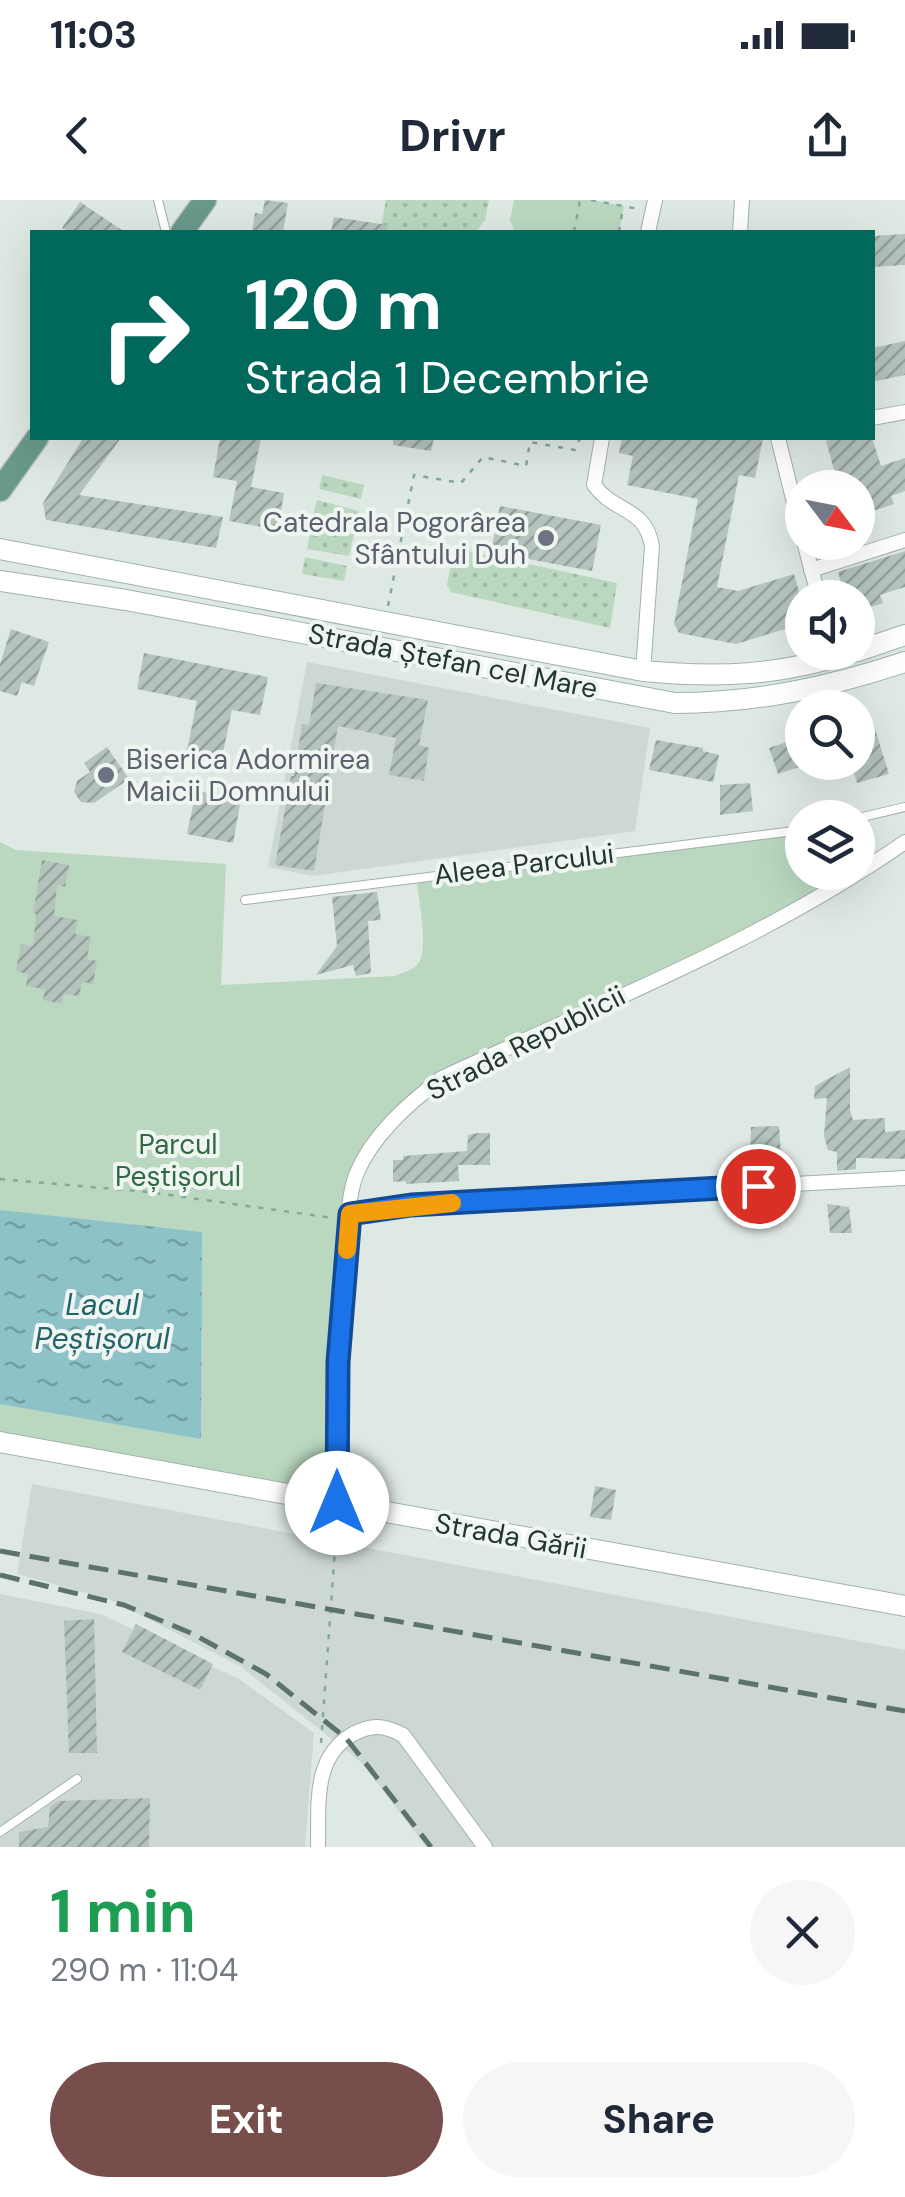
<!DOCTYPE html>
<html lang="en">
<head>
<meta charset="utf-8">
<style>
  body { margin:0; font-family:"DM Sans",sans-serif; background:#f6f6f7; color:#1f2937; height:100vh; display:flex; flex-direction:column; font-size:38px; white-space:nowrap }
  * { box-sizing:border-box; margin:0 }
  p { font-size:32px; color:#747a83 }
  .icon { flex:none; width:55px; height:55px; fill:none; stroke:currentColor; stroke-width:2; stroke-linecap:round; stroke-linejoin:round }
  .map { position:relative; height:1647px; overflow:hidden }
  .drawer { display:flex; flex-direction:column; background:#fff; flex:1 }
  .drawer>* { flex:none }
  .top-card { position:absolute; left:30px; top:30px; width:845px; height:210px; border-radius:0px; box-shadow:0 10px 40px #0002; background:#00695c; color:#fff; overflow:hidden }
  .needle { width:65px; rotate:122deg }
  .buttons { position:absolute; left:785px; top:270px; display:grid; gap:20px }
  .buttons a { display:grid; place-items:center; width:90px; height:90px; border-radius:50%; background:#fff; box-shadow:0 10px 40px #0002; font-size:50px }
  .pin { position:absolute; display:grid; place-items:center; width:85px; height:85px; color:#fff; margin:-42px; border:5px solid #fff; border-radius:50%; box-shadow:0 2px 10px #0007 }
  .me { position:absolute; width:110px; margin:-55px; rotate:0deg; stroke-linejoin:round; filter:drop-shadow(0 0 8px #0008) }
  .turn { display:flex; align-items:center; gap:35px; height:210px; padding:0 50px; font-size:45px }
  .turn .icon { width:130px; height:130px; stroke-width:2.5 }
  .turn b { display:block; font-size:70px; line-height:85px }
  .round { display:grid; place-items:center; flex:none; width:105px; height:105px; border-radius:52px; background:#f6f6f7 }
  .overview { display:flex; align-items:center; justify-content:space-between; height:170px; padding:0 50px }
  h1 { font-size:60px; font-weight:700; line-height:75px; color:#1e9e55 }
  .button { display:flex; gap:20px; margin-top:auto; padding:20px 50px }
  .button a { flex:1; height:115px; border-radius:60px; background:#774e4b; color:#fff; font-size:40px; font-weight:700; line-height:115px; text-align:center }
  .button a+a { background:#f6f6f7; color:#1f2937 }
  .status { display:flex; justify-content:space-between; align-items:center; height:70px; padding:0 50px; background:#fff; direction:ltr }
  .status svg { height:28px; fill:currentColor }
  header { display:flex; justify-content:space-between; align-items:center; height:130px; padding:0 50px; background:#fff; font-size:45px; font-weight:700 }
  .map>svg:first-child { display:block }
  .built { fill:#ced8d3 }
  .grass { fill:url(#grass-dots) }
  .green { fill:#bad8c0 }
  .water { fill:url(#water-ripples) }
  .building { fill:url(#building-hatch) }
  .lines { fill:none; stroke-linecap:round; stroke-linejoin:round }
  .lane-casing { stroke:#a3b0aa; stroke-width:10 }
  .street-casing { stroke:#a3b0aa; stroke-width:16 }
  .secondary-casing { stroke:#a0b3ab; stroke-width:22 }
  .primary-casing { stroke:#bdc3c1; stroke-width:25 }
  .path { stroke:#83a99b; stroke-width:2.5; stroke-dasharray:5 8; stroke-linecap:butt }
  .lane { stroke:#fff; stroke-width:8 }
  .street { stroke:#fff; stroke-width:14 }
  .secondary { stroke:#fff; stroke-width:20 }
  .primary { stroke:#68998a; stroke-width:22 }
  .rail { stroke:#5c736b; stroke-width:5; stroke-dasharray:20 10; stroke-linecap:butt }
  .route-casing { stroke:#114b97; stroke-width:25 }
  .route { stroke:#1a73e8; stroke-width:18 }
  .slow { stroke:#f59e0b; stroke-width:18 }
  .worship-dot { fill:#6b7280; stroke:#eff6f2; stroke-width:4 }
  .labels { text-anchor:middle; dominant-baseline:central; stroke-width:8; stroke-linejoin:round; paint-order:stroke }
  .worship-label { font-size:28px; fill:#5b616d; stroke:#eff6f2; text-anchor:end }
  .street-label { font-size:28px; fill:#223730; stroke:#eff6f2 }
  .park-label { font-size:28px; fill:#316943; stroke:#eff6f2 }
  .water-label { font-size:30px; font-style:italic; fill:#23646b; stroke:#eff6f2 }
</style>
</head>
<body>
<div class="status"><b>11:03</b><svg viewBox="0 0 49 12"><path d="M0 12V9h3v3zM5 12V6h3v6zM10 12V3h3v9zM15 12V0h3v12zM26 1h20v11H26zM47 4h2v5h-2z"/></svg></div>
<header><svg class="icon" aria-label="back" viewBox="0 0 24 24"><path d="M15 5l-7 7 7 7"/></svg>Drivr<svg class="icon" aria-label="share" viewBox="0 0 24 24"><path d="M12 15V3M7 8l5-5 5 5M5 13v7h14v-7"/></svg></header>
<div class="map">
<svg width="905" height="1647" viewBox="0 0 905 1647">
  <defs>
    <pattern id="grass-dots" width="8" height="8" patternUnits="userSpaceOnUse" patternTransform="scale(2.5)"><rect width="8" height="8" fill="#bad8c0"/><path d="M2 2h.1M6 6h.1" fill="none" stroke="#a0baa5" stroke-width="1.8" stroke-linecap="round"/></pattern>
    <pattern id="water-ripples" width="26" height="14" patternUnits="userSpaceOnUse" patternTransform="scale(2.5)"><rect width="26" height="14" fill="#8dc3c8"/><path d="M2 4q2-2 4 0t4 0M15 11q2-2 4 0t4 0" fill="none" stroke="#739fa3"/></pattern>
    <pattern id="building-hatch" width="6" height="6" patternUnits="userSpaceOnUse" patternTransform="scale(2.5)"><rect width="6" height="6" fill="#b5c3bd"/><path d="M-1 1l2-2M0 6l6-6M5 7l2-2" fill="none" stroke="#939f9a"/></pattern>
  </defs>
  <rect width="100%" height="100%" fill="#dfe9e4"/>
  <g class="built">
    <path d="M307 462 650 528 635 631 313 676 268 667Z"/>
    <path d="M32 1284 905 1450V1647H426L362 1563 240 1466 111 1400 17 1374Z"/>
    <path d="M0 1394 100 1414 239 1479 314 1533 305 1647H0Z"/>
  </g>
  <g class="grass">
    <path d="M386 0H489L485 20 476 32H380Z"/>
    <path d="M322 275 364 285 361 299 319 289Z"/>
    <path d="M317 300 359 311 355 326 313 316Z"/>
    <path d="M311 327 354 334 349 356 307 349Z"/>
    <path d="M454 348 617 383 610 428 451 392 447 385Z"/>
    <path d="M305 357 347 366 344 381 302 374Z"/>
  </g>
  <g class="green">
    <path d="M514 0H591L624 6 619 32H515L510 20Z"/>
    <path d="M802 626V672H858V646L868 668 754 732 442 878 411 902 356 975 337 1303 0 1242V642L16 650 226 664 221 785 395 776C402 773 412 770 417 765 430 753 418 694 416 676Z"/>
  </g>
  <path class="water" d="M0 1010 202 1032 201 1239 0 1204Z"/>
  <g class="building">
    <path d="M265 0 288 3 283 32H252L255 13 262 14Z"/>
    <path d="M80 2 125 32H69L62 28Z"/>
    <path d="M334 17 387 25 386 32H331Z"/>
    <path d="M905 34V65L872 67V36Z"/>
    <path d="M905 141V175L872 182V148Z"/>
    <path d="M83 238H121L79 295 223 317 216 348 46 320 43 303Z"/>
    <path d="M220 238H261L251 287 284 293 278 330 229 321 237 281 213 277Z"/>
    <path d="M393 238H434L431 251 393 245Z"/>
    <path d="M622 238H763L755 278 739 275 717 387 738 391 794 374 802 402V424L736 444 679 433 674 424 698 299 627 285 633 256 619 253Z"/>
    <path d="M839 238H872L881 266 905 258V291L891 296 894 304 858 316V288H839L826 241Z"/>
    <path d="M500 306 601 325 592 371 491 352Z"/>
    <path d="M905 351V387L880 395 883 403 858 411V398H846L838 372Z"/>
    <path d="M11 429 49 442 34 486 22 482 17 496 0 491V464Z"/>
    <path d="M144 453 268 477 260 515 232 510 221 562 186 555 197 501 137 489Z"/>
    <path d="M316 483 428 500 419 545 429 548 424 581 389 575 396 538 338 526 314 671 275 665 291 576H294L302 524 309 525Z"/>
    <path d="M871 516 889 574 857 583 851 562H858V520Z"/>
    <path d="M802 537V566L778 574 769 548Z"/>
    <path d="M656 540 703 548V551L719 555 713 582 649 570Z"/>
    <path d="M107 547 129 579 94 603 81 602 74 592 77 581 90 572 84 563Z"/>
    <path d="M750 583 753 611 720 615V585Z"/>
    <path d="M196 591 241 599 233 643 187 634Z"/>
    <path d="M42 660 69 665 65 687 57 685 54 716 78 720 75 734 91 737 87 759 97 761 93 784 82 782 79 796 64 794 62 804 43 800 45 789 26 786 28 774 16 771 21 744 33 746 36 714 33 713Z"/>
    <path d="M377 692 381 720 368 721 371 773 356 776 353 765 316 775 337 746 332 697Z"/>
    <path d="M850 867V910L853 920 885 918V932L905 930V959L856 958V969L837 971V952L828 950 824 936 827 898 814 899 815 886Z"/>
    <path d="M779 926 781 954 750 957 751 927Z"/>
    <path d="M478 933H490V965H458L459 981 406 984V981L393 982V960H403V956L467 951 468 935Z"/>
    <path d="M827 1004 849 1007 852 1033H830Z"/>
    <path d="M595 1286 616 1290 611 1320 590 1317Z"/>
    <path d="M94 1419 97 1553H69L64 1421Z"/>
    <path d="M136 1424 213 1464 200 1490 122 1452Z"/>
    <path d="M150 1598 149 1647H19V1632L48 1627 50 1607 58 1601Z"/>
  </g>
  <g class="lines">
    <defs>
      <g id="lane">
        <path d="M158 0 166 32"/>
        <path d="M858 618 905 607"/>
        <path d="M245 700 802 630"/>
        <path d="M0 1632 77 1579"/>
      </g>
      <g id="street">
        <path d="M648 32 655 0"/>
        <path d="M740 32 742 0"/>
        <path d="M872 218 905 212"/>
        <path d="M602 238 594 285C615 314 645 306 652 346L643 471"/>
        <path d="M778 238 802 335"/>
        <path d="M804 342 819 398"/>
        <path d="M811 370 905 340"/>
        <path d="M350 1013 411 1005 905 978"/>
        <path d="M337 1303C337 1221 340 1140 346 1058 348 1032 347 999 356 975 372 935 409 903 442 878 598 805 763 741 905 642"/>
        <path d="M318 1647C319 1606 312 1557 353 1534 372 1524 384 1525 403 1535L485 1647"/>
      </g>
      <g id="secondary">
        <path d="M0 349 643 471C718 478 780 476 852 452"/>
        <path d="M0 381 126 400 675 503C756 503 829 487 905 462"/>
        <path d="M858 451 905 435"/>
        <path d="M0 1242 905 1406"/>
      </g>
      <g id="primary">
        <path d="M182 32 205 0"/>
        <path d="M0 290 37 238"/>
      </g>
    </defs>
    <use href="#lane" class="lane-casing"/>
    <use href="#street" class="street-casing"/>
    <use href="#secondary" class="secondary-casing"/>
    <use href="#primary" class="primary-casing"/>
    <g class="path">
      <path d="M591 0 639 9"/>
      <path d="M574 32 580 0"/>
      <path d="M619 32 623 8"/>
      <path d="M388 406 414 275 461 283 483 257 526 266 530 242 575 250 580 238"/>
      <path d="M0 979 148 992 333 1018"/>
      <path d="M321 1543 337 1322"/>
    </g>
    <use href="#lane" class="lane"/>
    <use href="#street" class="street"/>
    <use href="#secondary" class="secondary"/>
    <use href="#primary" class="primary"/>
    <g class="rail">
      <path d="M0 1351 905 1511"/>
      <path d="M0 1375 124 1405 193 1434 266 1474 346 1538 431 1647"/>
    </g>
  </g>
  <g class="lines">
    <defs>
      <path id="route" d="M337 1303 338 1162 350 1014 411 1005 758 986"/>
    </defs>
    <use href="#route" class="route-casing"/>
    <use href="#route" class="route"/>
    <path class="slow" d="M347 1050 350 1014 452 1003"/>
  </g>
  <g class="worship-dot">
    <circle cx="546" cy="338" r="10"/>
    <circle cx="106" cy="575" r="10"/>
  </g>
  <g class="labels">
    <g class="worship-label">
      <text x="526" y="322">Catedrala Pogorârea<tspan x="526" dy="32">Sfântului Duh</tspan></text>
      <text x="126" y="559" text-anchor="start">Biserica Adormirea<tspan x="126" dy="32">Maicii Domnului</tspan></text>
    </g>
    <g class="street-label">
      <text transform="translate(453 461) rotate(11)">Strada Ștefan cel Mare</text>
      <text transform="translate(524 664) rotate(-7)">Aleea Parcului</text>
      <text transform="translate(526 843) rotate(-27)">Strada Republicii</text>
      <text transform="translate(511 1336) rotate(10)">Strada Gării</text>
    </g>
    <g class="park-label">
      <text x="178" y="944">Parcul<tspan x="178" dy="32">Peștișorul</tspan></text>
    </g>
    <g class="water-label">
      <text x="102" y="1104">Lacul<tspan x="102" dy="34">Peștișorul</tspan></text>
    </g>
  </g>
</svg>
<div class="buttons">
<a><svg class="needle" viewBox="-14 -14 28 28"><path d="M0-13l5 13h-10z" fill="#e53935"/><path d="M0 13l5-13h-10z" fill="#747a83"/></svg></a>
<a><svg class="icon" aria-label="sound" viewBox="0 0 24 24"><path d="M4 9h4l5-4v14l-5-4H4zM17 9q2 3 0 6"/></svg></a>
<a><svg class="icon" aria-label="search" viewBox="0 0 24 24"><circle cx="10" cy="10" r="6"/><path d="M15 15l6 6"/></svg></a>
<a><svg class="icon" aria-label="layers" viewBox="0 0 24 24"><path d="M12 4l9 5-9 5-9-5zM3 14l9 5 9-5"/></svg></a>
</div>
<div class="pin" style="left:758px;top:986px;background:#d93025"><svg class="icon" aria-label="arrive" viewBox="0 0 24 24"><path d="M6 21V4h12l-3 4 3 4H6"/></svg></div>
<svg class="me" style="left:337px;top:1303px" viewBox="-20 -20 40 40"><circle r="19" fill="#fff"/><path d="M0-13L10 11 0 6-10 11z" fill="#1a73e8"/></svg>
<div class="top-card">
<div class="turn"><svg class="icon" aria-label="right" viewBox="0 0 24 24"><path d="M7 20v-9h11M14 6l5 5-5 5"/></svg><div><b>120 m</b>Strada 1 Decembrie</div></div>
</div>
</div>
<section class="drawer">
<div class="overview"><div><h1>1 min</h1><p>290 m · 11:04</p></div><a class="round"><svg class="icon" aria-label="close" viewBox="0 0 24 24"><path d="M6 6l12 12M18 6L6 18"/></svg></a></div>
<div class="button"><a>Exit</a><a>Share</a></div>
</section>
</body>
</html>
